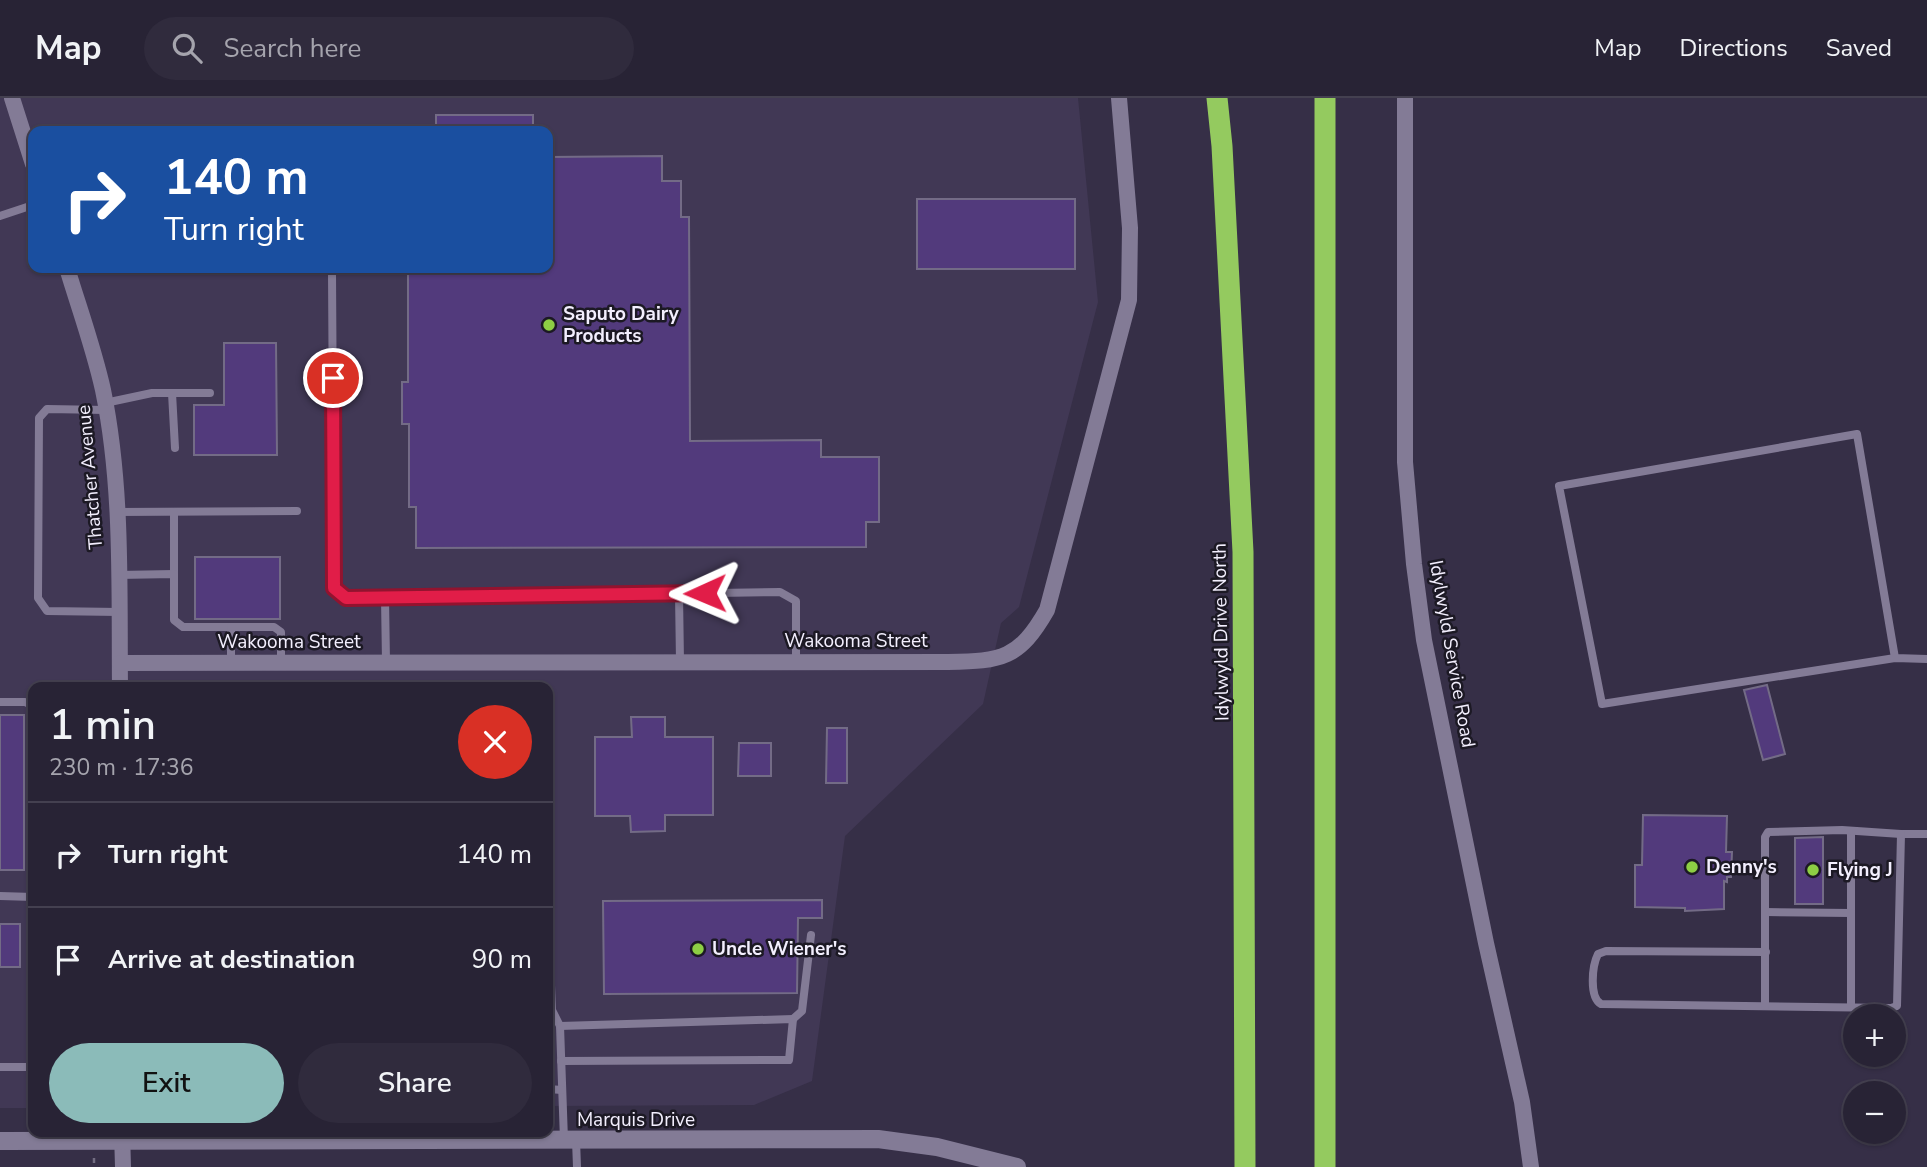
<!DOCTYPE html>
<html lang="en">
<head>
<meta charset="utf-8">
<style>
  body { margin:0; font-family:"Nunito Sans",sans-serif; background:#302b3d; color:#f1f3f6; height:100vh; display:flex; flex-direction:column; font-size:26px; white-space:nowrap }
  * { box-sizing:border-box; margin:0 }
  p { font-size:23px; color:#a5a4ad }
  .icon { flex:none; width:38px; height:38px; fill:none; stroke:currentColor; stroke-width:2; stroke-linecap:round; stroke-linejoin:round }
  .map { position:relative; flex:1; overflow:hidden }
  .panel { position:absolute; left:28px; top:584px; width:525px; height:455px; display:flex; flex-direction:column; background:#282335; border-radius:14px; box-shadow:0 2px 5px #0004,0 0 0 2px #444050 }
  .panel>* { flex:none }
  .hud { position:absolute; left:28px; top:28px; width:525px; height:147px; border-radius:14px; box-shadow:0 2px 5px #0004,0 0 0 2px #444050; background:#1a4fa0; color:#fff; overflow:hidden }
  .fabs { position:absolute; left:1843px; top:906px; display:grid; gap:14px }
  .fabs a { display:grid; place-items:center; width:63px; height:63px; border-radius:50%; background:#282335; box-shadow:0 2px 5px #0004,0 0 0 2px #444050; font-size:35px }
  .pin { position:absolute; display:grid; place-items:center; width:60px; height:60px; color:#fff; margin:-30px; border:4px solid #fff; border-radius:50%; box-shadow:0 2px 7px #0007 }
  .me { position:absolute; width:77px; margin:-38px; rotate:269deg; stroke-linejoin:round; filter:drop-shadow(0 0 5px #0008) }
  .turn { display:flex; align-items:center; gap:24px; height:147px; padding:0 21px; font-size:32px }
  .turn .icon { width:91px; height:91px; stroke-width:2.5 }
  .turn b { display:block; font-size:49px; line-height:60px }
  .round { display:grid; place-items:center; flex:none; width:74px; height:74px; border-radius:37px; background:#302b3d }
  .overview { display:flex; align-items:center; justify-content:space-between; height:119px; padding:0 21px }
  h1 { font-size:42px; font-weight:600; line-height:52px }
  .cta { display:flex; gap:14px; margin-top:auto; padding:14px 21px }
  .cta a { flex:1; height:80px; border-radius:42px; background:#8bbbb9; color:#111; font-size:28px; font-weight:600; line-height:80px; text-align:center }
  .cta a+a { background:#302b3d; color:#f1f3f6 }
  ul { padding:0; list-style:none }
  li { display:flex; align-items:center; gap:21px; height:105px; padding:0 21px; border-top:2px solid #444050 }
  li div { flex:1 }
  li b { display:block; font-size:26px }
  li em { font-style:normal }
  header { display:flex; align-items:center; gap:42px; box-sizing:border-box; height:98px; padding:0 35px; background:#282335; border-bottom:2px solid #444050 }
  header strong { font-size:33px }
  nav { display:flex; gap:38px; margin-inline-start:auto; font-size:24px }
  .search { width:490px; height:63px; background:#302b3d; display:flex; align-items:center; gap:18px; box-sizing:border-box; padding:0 24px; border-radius:38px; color:#a5a4ad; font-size:26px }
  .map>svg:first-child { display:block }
  .built { fill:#413855; fill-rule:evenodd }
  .building { fill:#523a7c; stroke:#736b86; stroke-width:2 }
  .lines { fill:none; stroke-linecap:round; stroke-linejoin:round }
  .path { stroke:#726c81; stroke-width:2.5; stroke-dasharray:5 5; stroke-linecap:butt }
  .lane { stroke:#837b96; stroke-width:8 }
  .street { stroke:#837b96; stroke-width:16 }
  .secondary { stroke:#837b96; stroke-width:18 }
  .highway { stroke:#94ca5f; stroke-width:21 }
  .route-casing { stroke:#92132f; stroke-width:18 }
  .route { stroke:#e11d48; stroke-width:12 }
  .poi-dot { fill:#8dce44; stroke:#1c1924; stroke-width:2.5 }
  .labels { text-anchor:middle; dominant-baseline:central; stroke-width:5; stroke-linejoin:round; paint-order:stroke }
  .poi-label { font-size:19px; font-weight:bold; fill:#f3effe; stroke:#1c1924; text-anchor:start }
  .street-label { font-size:19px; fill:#f3effe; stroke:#1c1924 }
</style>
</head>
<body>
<header>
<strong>Map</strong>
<div class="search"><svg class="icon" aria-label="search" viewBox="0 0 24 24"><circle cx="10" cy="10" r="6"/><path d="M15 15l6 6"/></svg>Search here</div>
<nav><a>Map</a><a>Directions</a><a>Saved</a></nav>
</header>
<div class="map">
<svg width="1927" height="1069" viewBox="0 0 1927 1069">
  <rect width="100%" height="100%" fill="#362f47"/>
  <path class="built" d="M0 0H1078L1098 204 1019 509 1001 525 983 606 845 738 812 983 754 1007 548 1008V590H33V1010H0ZM33 33H548V170H33Z"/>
  <g class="building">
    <rect x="436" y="17" width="97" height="16"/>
    <path d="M662 58V83H681V119H689L690 343 821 342V359H879V424H866V449L416 450V409H409V326H402V284H408V170H548V59Z"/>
    <rect x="917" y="101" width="158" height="70"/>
    <path d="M224 245H276L277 357H194V307H224Z"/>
    <rect x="195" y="459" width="85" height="62"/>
    <path d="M1767 587 1785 656 1763 662 1744 592Z"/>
    <rect x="0" y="617" width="24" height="155"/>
    <path d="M631 619H665V639H713V717H665V733L631 734 630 718H595V639H632Z"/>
    <path d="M827 630H847V685H826Z"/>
    <path d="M739 645H771V678H738Z"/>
    <path d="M1643 717 1727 718 1726 754H1732L1731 779H1727V784L1724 783V811L1685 813V810L1635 809V767H1642Z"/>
    <path d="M1823 739V806H1795V740Z"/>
    <path d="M822 802V820H798L797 895 604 896 603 803Z"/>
    <rect x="0" y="826" width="20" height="43"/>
  </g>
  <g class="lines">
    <path class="path" d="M94 1060V1069"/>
    <g class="lane">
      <path d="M0 118 33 107"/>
      <path d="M332 175 334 490 346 500H385"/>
      <path d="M172 295 175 350"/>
      <path d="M105 305 152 295H210"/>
      <path d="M106 312 47 311 39 320 38 500 47 513 119 514"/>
      <path d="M116 414 297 413"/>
      <path d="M174 476V414"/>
      <path d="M118 477 174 476V522L183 529H231V565"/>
      <path d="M679 496 680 564"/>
      <path d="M231 529H274L281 534V565"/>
      <path d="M1895 560 1857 336 1559 388 1602 606 1895 560 1927 561"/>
      <path d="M386 564 385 500 780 494 796 503V564"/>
      <path d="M0 604H25L33 608"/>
      <path d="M1851 733V909"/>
      <path d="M0 798 33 799"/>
      <path d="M548 814 552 912 560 928 564 1042"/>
      <path d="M1765 814 1851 815"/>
      <path d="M1766 854 1606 853 1598 856C1592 868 1589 899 1601 906L1891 910 1897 908 1901 736H1927"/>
      <path d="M1765 908V739L1768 734 1842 732 1901 736"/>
      <path d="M793 921 802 913 811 837"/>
      <path d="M560 928 793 921 789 962 561 963"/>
      <path d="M0 969H33"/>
      <path d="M548 991 562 992"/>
      <path d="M576 1042 577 1069"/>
    </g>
    <g class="street">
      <path d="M12 0 33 66"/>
      <path d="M1405 0V364L1414 466 1424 542 1486 845 1522 1004 1531 1069"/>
      <path d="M67 170C79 210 94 251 103 292 123 389 119 492 120 590"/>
      <path d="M120 565 948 564C1002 563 1019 561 1047 512L1129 202 1130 130 1119 0"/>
      <path d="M122 1034 123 1069"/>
    </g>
    <path class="secondary" d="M0 1043 878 1041 937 1049 1017 1069"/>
    <g class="highway">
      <path d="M1217 0 1222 48 1243 454 1245 1069"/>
      <path d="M1325 1069V0"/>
    </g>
  </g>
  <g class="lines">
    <defs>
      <path id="route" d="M333 280 334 490 346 500 705 495"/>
    </defs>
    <use href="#route" class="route-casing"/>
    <use href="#route" class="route"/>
  </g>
  <g class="poi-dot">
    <circle cx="549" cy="227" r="7"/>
    <circle cx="1692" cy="769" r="7"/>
    <circle cx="1813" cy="772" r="7"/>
    <circle cx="698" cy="851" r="7"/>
  </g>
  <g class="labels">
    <g class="poi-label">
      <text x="563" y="216">Saputo Dairy<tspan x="563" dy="22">Products</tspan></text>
      <text x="1706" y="769">Denny's</text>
      <text x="1827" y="772">Flying J</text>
      <text x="712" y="851">Uncle Wiener's</text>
    </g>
    <g class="street-label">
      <text transform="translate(90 379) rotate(-95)">Thatcher Avenue</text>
      <text transform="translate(1221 534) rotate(-91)">Idylwyld Drive North</text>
      <text x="856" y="543">Wakooma Street</text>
      <text x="289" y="544">Wakooma Street</text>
      <text transform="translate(1452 556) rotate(80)">Idylwyld Service Road</text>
      <text x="636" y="1022">Marquis Drive</text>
    </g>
  </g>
</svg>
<div class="fabs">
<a>+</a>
<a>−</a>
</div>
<div class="pin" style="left:333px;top:280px;background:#d93025"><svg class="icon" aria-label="arrive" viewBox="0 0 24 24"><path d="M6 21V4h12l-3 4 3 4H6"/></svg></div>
<svg class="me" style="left:705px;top:495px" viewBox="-20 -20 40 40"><path d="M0-17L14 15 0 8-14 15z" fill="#e11d48" stroke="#fff" stroke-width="4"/></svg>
<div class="hud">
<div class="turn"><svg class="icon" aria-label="right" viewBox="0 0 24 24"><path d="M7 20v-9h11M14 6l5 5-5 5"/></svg><div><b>140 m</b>Turn right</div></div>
</div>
<section class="panel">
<div class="overview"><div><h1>1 min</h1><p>230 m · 17:36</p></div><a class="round" style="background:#d93025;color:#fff"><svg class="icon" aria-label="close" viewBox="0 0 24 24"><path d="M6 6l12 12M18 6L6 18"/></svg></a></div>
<ul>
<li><svg class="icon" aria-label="right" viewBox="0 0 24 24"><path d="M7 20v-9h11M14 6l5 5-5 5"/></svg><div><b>Turn right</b></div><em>140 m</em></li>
<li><svg class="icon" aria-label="arrive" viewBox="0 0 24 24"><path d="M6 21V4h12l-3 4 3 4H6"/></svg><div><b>Arrive at destination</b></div><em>90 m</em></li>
</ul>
<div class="cta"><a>Exit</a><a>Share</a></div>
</section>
</div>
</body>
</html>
